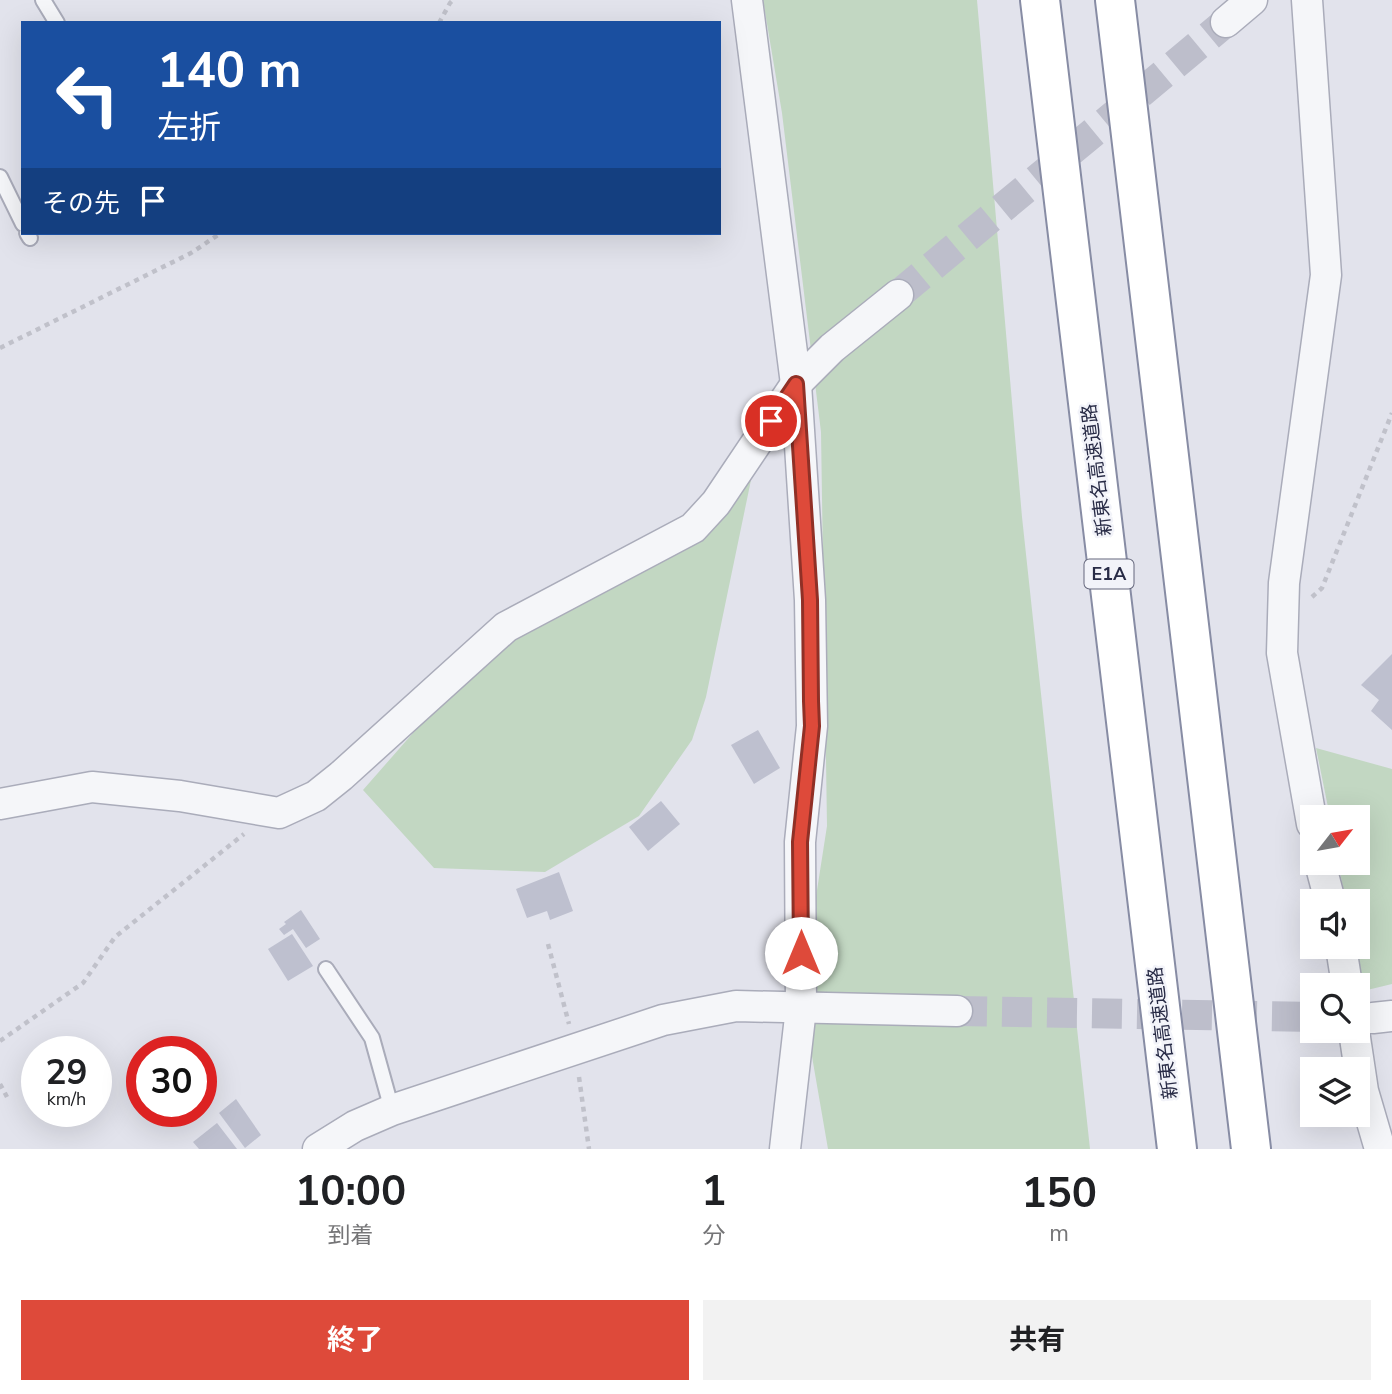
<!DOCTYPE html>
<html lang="ja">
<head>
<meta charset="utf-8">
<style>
  body { margin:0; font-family:"Nunito Sans","Noto Sans JP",sans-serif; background:#f2f2f2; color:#202124; height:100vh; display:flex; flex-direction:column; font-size:26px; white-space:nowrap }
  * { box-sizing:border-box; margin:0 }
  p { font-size:23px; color:#757577 }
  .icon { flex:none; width:38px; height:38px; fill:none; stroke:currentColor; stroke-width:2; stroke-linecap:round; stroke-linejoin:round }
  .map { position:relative; height:1149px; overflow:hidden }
  .sheet { display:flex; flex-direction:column; background:#fff; flex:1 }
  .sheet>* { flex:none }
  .top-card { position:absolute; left:21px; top:21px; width:700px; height:214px; border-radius:0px; box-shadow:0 7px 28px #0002; background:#1a4fa0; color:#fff; overflow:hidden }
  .needle { width:46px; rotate:59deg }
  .controls { position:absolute; left:1300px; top:805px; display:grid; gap:14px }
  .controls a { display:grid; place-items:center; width:70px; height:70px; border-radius:0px; background:#fff; box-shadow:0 7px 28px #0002; font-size:35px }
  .speed { position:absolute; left:21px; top:1036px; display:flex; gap:14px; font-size:35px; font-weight:700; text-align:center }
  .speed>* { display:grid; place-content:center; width:91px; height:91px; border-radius:50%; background:#fff; box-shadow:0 7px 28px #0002; line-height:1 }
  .speed small { font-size:18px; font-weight:400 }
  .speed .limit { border:10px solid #d22; background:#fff; color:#111 }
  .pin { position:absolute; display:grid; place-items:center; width:60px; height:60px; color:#fff; margin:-30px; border:4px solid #fff; border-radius:50%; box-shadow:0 2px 7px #0007 }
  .me { position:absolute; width:77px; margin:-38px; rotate:0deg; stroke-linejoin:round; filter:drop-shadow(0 0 5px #0008) }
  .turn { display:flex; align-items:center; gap:24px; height:147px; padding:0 21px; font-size:32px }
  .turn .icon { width:91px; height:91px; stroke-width:2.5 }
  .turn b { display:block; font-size:49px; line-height:60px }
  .then { display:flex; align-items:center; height:66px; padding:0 21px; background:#0003; gap:14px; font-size:26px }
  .eta { display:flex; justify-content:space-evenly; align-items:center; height:119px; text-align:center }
  .eta b { font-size:42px; font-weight:700; line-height:49px }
  .action { display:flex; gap:14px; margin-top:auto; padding:14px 21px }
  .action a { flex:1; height:80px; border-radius:0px; background:#de4a3a; color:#fff; font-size:28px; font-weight:700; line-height:80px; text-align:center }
  .action a+a { background:#f2f2f2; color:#202124 }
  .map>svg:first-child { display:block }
  .green { fill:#c2d7c2 }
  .building { fill:#bec0cf }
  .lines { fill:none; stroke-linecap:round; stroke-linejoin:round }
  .minor-tunnel { stroke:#bdbecb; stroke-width:30; stroke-dasharray:30 15; stroke-linecap:butt }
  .service-casing { stroke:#aaacba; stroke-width:18 }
  .minor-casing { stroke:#aaacba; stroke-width:33 }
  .motorway-casing { stroke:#878ca4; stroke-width:42 }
  .path { stroke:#c0c1ca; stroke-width:4.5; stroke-dasharray:5 5; stroke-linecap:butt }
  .service { stroke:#f5f6f9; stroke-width:14 }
  .minor { stroke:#f5f6f9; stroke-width:30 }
  .motorway { stroke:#fff; stroke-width:38 }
  .route-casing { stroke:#903026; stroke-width:18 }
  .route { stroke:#de4a3a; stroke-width:12 }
  .labels { text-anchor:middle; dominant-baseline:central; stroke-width:5; stroke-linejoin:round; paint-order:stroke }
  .shield { fill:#f2f3f9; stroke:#65677c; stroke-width:2 }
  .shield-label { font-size:18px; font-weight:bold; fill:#282b46 }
  .street-label { font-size:19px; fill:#282b46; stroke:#f2f3f9 }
</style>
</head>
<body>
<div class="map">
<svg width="1392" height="1149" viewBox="0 0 1392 1149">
  <rect width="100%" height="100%" fill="#e2e3ec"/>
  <g class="green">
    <path d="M763 0H977L1022 517 1090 1149H828L801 993 827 826 821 432 782 113Z"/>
    <path d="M751 480 706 697 692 740 639 816 545 872 434 868 363 790 506 627 650 552Z"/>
    <path d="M1316 748 1392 769V984L1363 991 1355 947H1358V901H1346L1338 863H1358V817H1330Z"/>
  </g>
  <g class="building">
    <path d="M1392 654V730L1371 711 1379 700 1361 685Z"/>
    <path d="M758 730 780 768 754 784 731 745Z"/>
    <path d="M661 801 680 824 648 851 629 827Z"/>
    <path d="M559 872 573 911 550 920 547 911 527 918 516 889Z"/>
    <path d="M301 910 320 939 306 948 293 929 284 935 279 929 286 924 284 922Z"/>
    <path d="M292 934 313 966 288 981 268 949Z"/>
    <path d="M236 1099 261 1135 245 1148 219 1113Z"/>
    <path d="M217 1123 237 1149H199L193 1142Z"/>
  </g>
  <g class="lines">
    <g class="minor-tunnel">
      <path d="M898 295 1226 22"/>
      <path d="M957 1011 1312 1017"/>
    </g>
    <defs>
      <g id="service">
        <path d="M43 0 57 23"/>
        <path d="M0 177 23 224"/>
        <path d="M27 233 30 238"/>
        <path d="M326 969 372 1038 392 1110"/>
      </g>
      <g id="minor">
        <path d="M747 0 796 384 810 600 812 726 800 842 801 1008 785 1149"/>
        <path d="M1307 0 1326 275 1284 583 1282 653 1312 824"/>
        <path d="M1226 22 1252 0"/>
        <path d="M0 804 92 787 180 796 279 813 316 796 341 776 506 627 693 528 716 503 796 384 832 348 898 295"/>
        <path d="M1320 863 1330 901"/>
        <path d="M1341 947 1347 985"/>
        <path d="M1373 1018 1392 1016"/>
        <path d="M1354 1031 1363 1091 1380 1149"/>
        <path d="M318 1149 355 1126 392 1110 663 1020 736 1006 957 1011"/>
      </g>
      <g id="motorway">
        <path d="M1040 0 1177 1149"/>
        <path d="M1115 0 1251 1149"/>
      </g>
    </defs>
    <use href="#service" class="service-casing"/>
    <use href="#minor" class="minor-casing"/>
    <use href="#motorway" class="motorway-casing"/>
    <g class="path">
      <path d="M439 23 450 3 453 0"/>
      <path d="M0 348 191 253 221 233"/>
      <path d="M1312 597 1322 588 1392 413"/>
      <path d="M548 944 569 1024"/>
      <path d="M0 1041 83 983 115 937 244 834"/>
      <path d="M579 1077 589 1149"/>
      <path d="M0 1084 7 1097"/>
    </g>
    <use href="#service" class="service"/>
    <use href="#minor" class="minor"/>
    <use href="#motorway" class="motorway"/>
  </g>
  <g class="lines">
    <defs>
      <path id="route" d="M771 421 796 384 810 600 811 701 812 726 800 842 801 953"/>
    </defs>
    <use href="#route" class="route-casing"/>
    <use href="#route" class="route"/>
  </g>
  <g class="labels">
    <rect class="shield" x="1084.5" y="559.5" width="49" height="29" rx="5"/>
    <g class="shield-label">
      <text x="1109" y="574">E1A</text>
    </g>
    <g class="street-label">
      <text transform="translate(1097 470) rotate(-97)">新東名高速道路</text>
      <text transform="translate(1163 1033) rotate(-97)">新東名高速道路</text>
    </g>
  </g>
</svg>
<div class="controls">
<a><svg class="needle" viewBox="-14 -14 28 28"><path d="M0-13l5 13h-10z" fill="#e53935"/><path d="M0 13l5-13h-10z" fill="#757577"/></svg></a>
<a><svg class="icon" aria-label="sound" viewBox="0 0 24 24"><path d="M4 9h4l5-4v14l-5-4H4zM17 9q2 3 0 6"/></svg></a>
<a><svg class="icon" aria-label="search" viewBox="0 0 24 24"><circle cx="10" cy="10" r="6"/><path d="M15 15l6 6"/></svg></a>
<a><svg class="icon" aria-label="layers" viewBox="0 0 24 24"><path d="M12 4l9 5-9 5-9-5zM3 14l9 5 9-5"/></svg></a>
</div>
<div class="speed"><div>29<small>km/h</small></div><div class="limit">30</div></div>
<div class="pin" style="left:771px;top:421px;background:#d93025"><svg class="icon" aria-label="arrive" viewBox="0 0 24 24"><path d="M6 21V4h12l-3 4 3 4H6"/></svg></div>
<svg class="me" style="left:801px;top:953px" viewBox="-20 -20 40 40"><circle r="19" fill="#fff"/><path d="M0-13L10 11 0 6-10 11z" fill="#de4a3a"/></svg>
<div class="top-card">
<div class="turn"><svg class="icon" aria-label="left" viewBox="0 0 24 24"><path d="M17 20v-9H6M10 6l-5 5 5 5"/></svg><div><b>140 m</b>左折</div></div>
<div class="then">その先<svg class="icon" aria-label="arrive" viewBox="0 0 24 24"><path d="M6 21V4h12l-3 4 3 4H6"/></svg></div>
</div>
</div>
<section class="sheet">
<div class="eta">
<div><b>10:00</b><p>到着</p></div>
<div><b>1</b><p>分</p></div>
<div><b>150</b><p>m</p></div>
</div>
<div class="action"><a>終了</a><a>共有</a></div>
</section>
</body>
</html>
